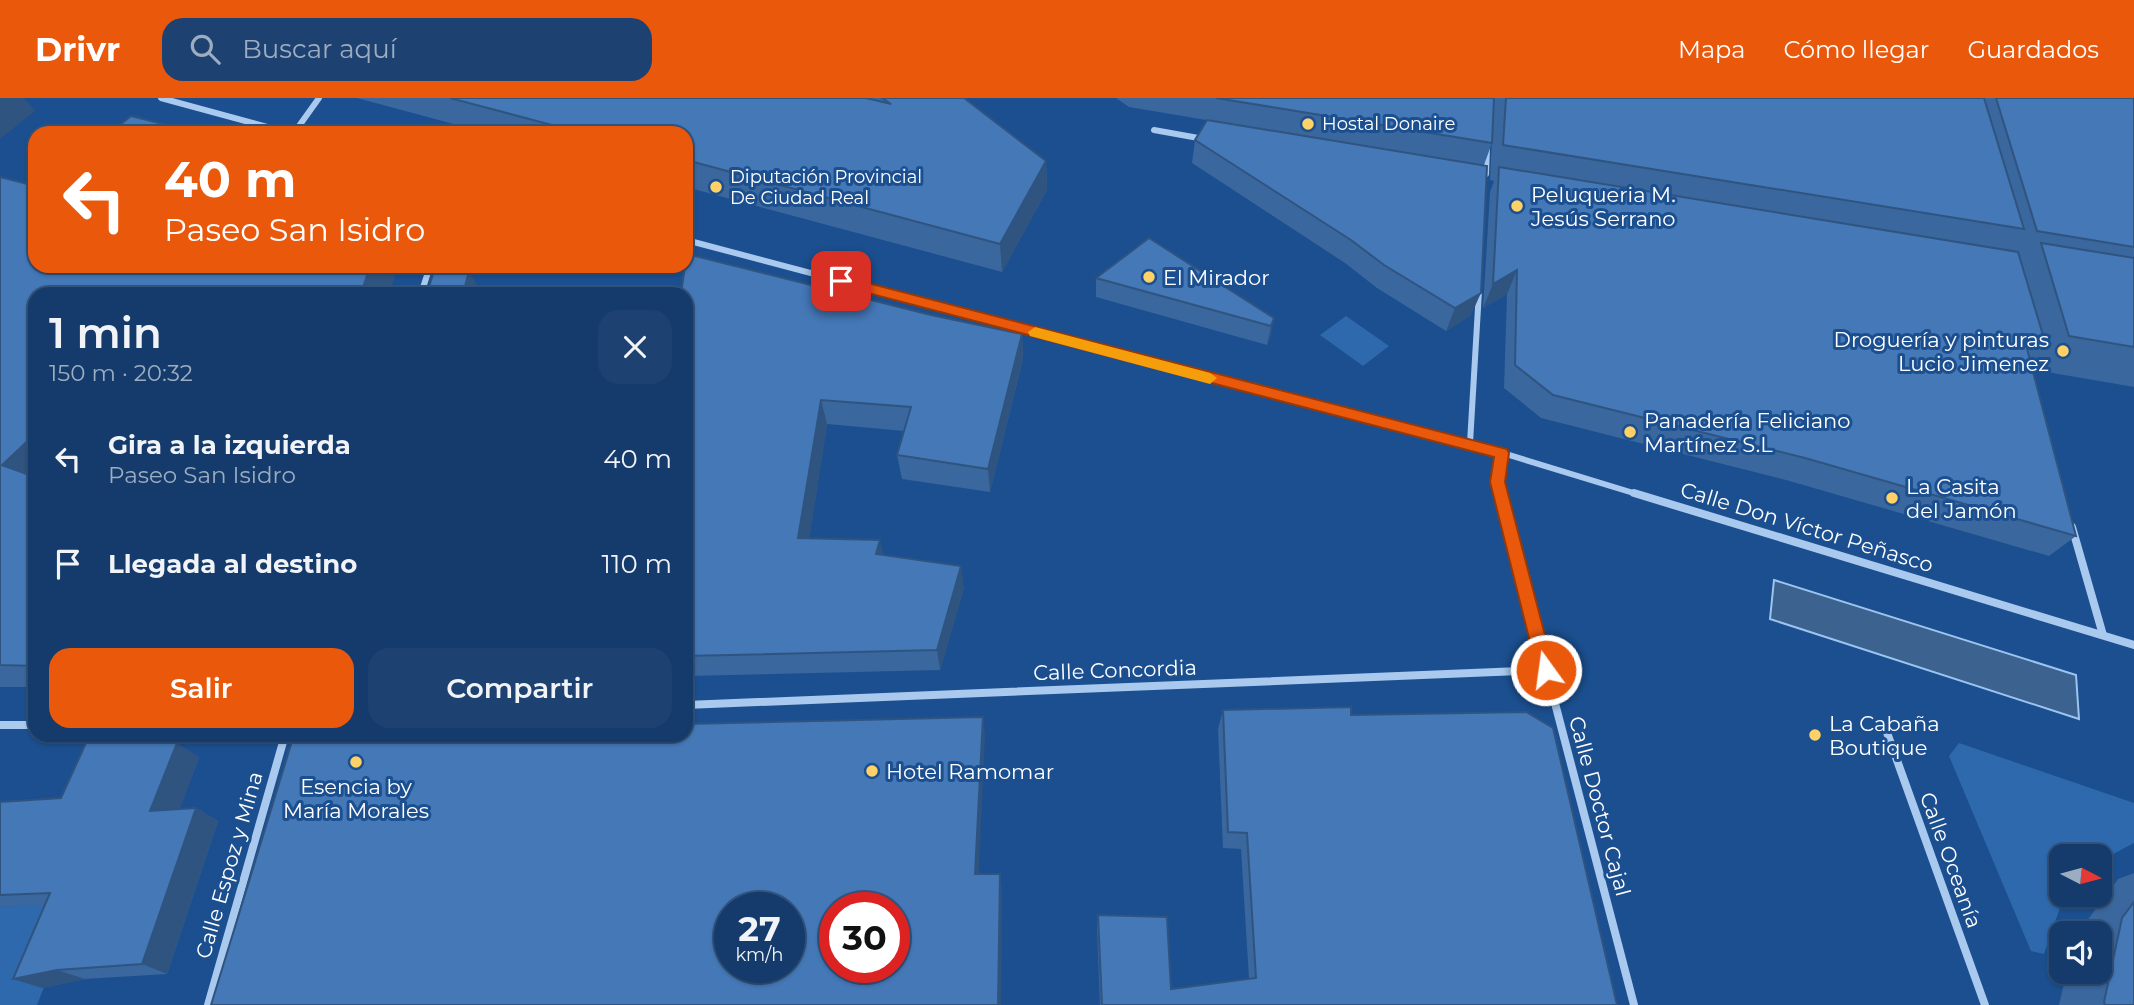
<!DOCTYPE html>
<html lang="es">
<head>
<meta charset="utf-8">
<style>
  body { margin:0; font-family:Montserrat,sans-serif; background:#1d4271; color:#f1f3f6; height:100vh; display:flex; flex-direction:column; font-size:26px; white-space:nowrap }
  * { box-sizing:border-box; margin:0 }
  p { font-size:23px; color:#9dadc1 }
  .icon { flex:none; width:38px; height:38px; fill:none; stroke:currentColor; stroke-width:2; stroke-linecap:round; stroke-linejoin:round }
  .map { position:relative; flex:1; overflow:hidden }
  .panel { position:absolute; left:28px; top:189px; width:665px; height:455px; display:flex; flex-direction:column; background:#143b6b; border-radius:21px; box-shadow:0 2px 5px #0004,0 0 0 2px #33557e }
  .panel>* { flex:none }
  .banner { position:absolute; left:28px; top:28px; width:665px; height:147px; border-radius:21px; box-shadow:0 2px 5px #0004,0 0 0 2px #33557e; background:#ea580c; color:#fff; overflow:hidden }
  .needle { width:46px; rotate:96deg }
  .buttons { position:absolute; left:2049px; top:746px; display:grid; gap:14px }
  .buttons a { display:grid; place-items:center; width:63px; height:63px; border-radius:14px; background:#143b6b; box-shadow:0 2px 5px #0004,0 0 0 2px #33557e; font-size:35px }
  .speed { position:absolute; left:714px; top:794px; display:flex; gap:14px; font-size:35px; font-weight:700; text-align:center }
  .speed>* { display:grid; place-content:center; width:91px; height:91px; border-radius:50%; background:#143b6b; box-shadow:0 2px 5px #0004,0 0 0 2px #33557e; line-height:1 }
  .speed small { font-size:18px; font-weight:400 }
  .speed .limit { border:10px solid #d22; background:#fff; color:#111 }
  .pin { position:absolute; display:grid; place-items:center; width:60px; height:60px; color:#fff; margin:-30px; border-radius:14px; box-shadow:0 4px 10px #0006 }
  .me { position:absolute; width:77px; margin:-38px; rotate:346deg; stroke-linejoin:round; filter:drop-shadow(0 0 5px #0008) }
  .turn { display:flex; align-items:center; gap:24px; height:147px; padding:0 21px; font-size:32px }
  .turn .icon { width:91px; height:91px; stroke-width:2.5 }
  .turn b { display:block; font-size:49px; line-height:60px }
  .round { display:grid; place-items:center; flex:none; width:74px; height:74px; border-radius:21px; background:#1d4271 }
  .summary { display:flex; align-items:center; justify-content:space-between; height:119px; padding:0 21px }
  h1 { font-size:42px; font-weight:600; line-height:52px }
  .primary-button { display:flex; gap:14px; margin-top:auto; padding:14px 21px }
  .primary-button a { flex:1; height:80px; border-radius:21px; background:#ea580c; color:#fff; font-size:28px; font-weight:600; line-height:80px; text-align:center }
  .primary-button a+a { background:#1d4271; color:#f1f3f6 }
  ul { padding:0; list-style:none }
  li { display:flex; align-items:center; gap:21px; height:105px; padding:0 21px }
  li div { flex:1 }
  li b { display:block; font-size:26px }
  li em { font-style:normal }
  header { display:flex; align-items:center; gap:42px; box-sizing:border-box; height:98px; padding:0 35px; background:#ea580c; color:#fff }
  header strong { font-size:33px }
  nav { display:flex; gap:38px; margin-inline-start:auto; font-size:24px }
  .search { width:490px; height:63px; background:#1d4271; display:flex; align-items:center; gap:18px; box-sizing:border-box; padding:0 24px; border-radius:21px; color:#9dadc1; font-size:26px }
  .map>svg:first-child { display:block }
  .green { fill:#2e69ad }
  .water { fill:#3c6290; stroke:#9cc4f0; stroke-width:2 }
  .lines { fill:none; stroke-linecap:round; stroke-linejoin:round }
  .street-far1 { stroke:#a9c9ee; stroke-width:6 }
  .street { stroke:#a9c9ee; stroke-width:8 }
  .wall { fill:#3a679d }
  .shaded-wall { fill:#305480 }
  .building { fill:#4478b7; stroke:#305480; stroke-width:2; fill-rule:evenodd }
  .route { fill:#ea580c; stroke:#983908; stroke-width:2 }
  .slow { fill:#f59e0b }
  .poi-dot { fill:#ffd166; stroke:#1b4f8f; stroke-width:2.5 }
  .labels { text-anchor:middle; dominant-baseline:central; stroke-width:6; stroke-linejoin:round; paint-order:stroke }
  .far-poi-label { font-size:18px; fill:#fff; stroke:#1b4f8f; text-anchor:start }
  .poi-label { font-size:21px; fill:#fff; stroke:#1b4f8f; text-anchor:start }
  .street-label { font-size:21px; fill:#fff; stroke:#1b4f8f }
</style>
</head>
<body>
<header>
<strong>Drivr</strong>
<div class="search"><svg class="icon" aria-label="search" viewBox="0 0 24 24"><circle cx="10" cy="10" r="6"/><path d="M15 15l6 6"/></svg>Buscar aquí</div>
<nav><a>Mapa</a><a>Cómo llegar</a><a>Guardados</a></nav>
</header>
<div class="map">
<svg width="2134" height="907" viewBox="0 0 2134 907">
  <rect width="100%" height="100%" fill="#1b4f8f"/>
  <g class="green">
    <path d="M1346 218 1389 248 1363 268 1320 237Z"/>
    <path d="M1959 645 2134 705V745L2100 763V758H2062V796H2069L2061 807 2044 856 2031 853 1949 658Z"/>
    <path d="M78 803 37 907H0V809Z"/>
  </g>
  <path class="water" d="M1774 482 2076 577 2079 621 1770 521Z"/>
  <g class="lines">
    <g class="street-far1">
      <path d="M161 0 289 35"/>
      <path d="M1154 32 1204 41"/>
      <path d="M294 35 319 0"/>
      <path d="M1486 76 1487 50"/>
      <path d="M686 142 1204 279 1470 345 1640 397"/>
      <path d="M421 196 430 168"/>
      <path d="M1470 345 1479 193"/>
      <path d="M1500 397 1497 384 1502 355"/>
    </g>
    <g class="street">
      <path d="M1500 395 1634 907"/>
      <path d="M1634 395 2134 547"/>
      <path d="M2072 429 2103 537"/>
      <path d="M686 607 1546 572"/>
      <path d="M0 627H35"/>
      <path d="M1885 629 1985 907"/>
      <path d="M208 907 285 637"/>
    </g>
  </g>
  <g class="wall">
    <path d="M357 0H964L1046 63 1047 92 1002 174 686 89V35H487Z"/>
    <path d="M1116 0H1494L1492 45 1484 67 1471 217 1446 233 1377 190 1345 165 1192 65 1195 42 1212 23 1129 9Z"/>
    <path d="M1494 0H2134V289L2035 272 2032 261 2030 262 2076 438 2049 458 1786 382 1541 320 1504 290 1507 196 1483 210 1490 94 1494 83 1490 82Z"/>
    <path d="M0 79 35 168H403L400 177 396 176 35 196V589H0Z"/>
    <path d="M1096 180 1274 220 1270 239 1267 247 1096 199Z"/>
    <path d="M686 196 931 217 1022 236 1023 261 990 394 902 381 897 357 904 333 827 326 809 441 883 457 964 490 940 572 688 578V600L686 601Z"/>
    <path d="M1223 612 1351 617 1617 907H1100L1097 831 1098 817 1171 891 1249 881 1241 751 1223 750 1218 631Z"/>
    <path d="M199 659 179 712 196 710 218 723 167 876 85 881 42 890 45 807 0 809V704L61 700Z"/>
    <path d="M2134 775V907H2059L2067 873H2100V835H2078L2118 781Z"/>
  </g>
  <g class="shaded-wall">
    <path d="M0 0H24L35 13 0 41Z"/>
    <path d="M1046 63 1047 92 1002 174 1000 146Z"/>
    <path d="M370 168H391L396 176 389 196H361Z"/>
    <path d="M394 168H403L400 177Z"/>
    <path d="M1517 172 1507 196 1483 210 1493 186Z"/>
    <path d="M469 173 482 196H463Z"/>
    <path d="M1481 195 1471 217 1446 233 1455 210Z"/>
    <path d="M1274 220 1270 239 1267 247 1271 228Z"/>
    <path d="M1022 236 1023 261 990 394 988 371Z"/>
    <path d="M821 302 827 326 806 463 798 440Z"/>
    <path d="M35 336V393L2 367Z"/>
    <path d="M880 442 885 464 876 456Z"/>
    <path d="M961 468 964 490 940 572 937 552Z"/>
    <path d="M686 575 688 578V600L686 601Z"/>
    <path d="M686 609 689 613 690 645 686 637Z"/>
    <path d="M983 619 985 638 978 791 975 776Z"/>
    <path d="M177 645 199 659 174 726 150 713Z"/>
    <path d="M196 710 218 723 167 876 142 866Z"/>
    <path d="M1000 776 1002 791 1001 907H998Z"/>
    <path d="M57 872 85 881 42 890 13 881Z"/>
  </g>
  <g class="building">
    <path d="M450 0H866L891 6 882 0H964L1046 63 1000 146 686 62V35H582Z"/>
    <path d="M1216 0H1494L1492 45Z"/>
    <path d="M1506 0H1984L2024 131 1503 47Z"/>
    <path d="M1996 0H2134V149L2037 133Z"/>
    <path d="M131 18 199 35H110Z"/>
    <path d="M1207 22 1487 68 1481 195 1455 210 1384 167 1351 142 1195 42Z"/>
    <path d="M1499 69 2018 154 2046 247 2025 243 2076 438 1805 360 1553 297 1515 267 1517 172 1493 186Z"/>
    <path d="M0 79 35 88V168H370L361 196H35V336L2 367 35 379V568L0 567Z"/>
    <path d="M1149 140 1274 220 1271 228 1096 180Z"/>
    <path d="M2041 145 2134 160V249L2069 238Z"/>
    <path d="M687 156 931 217 1022 236 988 371 897 357 911 309 821 302 798 440 880 442 876 456 961 468 937 552 686 558V196H681L685 168H686Z"/>
    <path d="M469 173 463 196H427L433 176Z"/>
    <path d="M1351 609V617L1526 614 1553 630 1617 907H1102L1098 817 1167 819 1171 891 1256 880 1247 735 1228 734 1223 612Z"/>
    <path d="M983 619 975 776H1000L998 907H211L293 640 414 639V637H686V626ZM730 810H789V870H730ZM835 810H894V870H835Z"/>
    <path d="M86 645H177L150 713 196 710 142 866 57 872 13 881 50 795 0 797V704L61 700Z"/>
    <path d="M2134 804V907H2105L2104 904 2122 820Z"/>
  </g>
  <path class="route" d="M841 178 1507 351 1509 355 1505 384 1554 572 1552 577 1546 580 1540 577 1537 572 1490 384 1494 359 837 187 835 183Z"/>
  <path class="slow" d="M1035 229 1210 275 1217 280 1210 286 1030 238 1028 234Z"/>
  <g class="poi-dot">
    <circle cx="1308" cy="26" r="7"/>
    <circle cx="716" cy="89" r="7"/>
    <circle cx="1517" cy="108" r="7"/>
    <circle cx="1149" cy="179" r="7"/>
    <circle cx="2063" cy="253" r="7"/>
    <circle cx="1630" cy="334" r="7"/>
    <circle cx="1892" cy="400" r="7"/>
    <circle cx="1815" cy="637" r="7"/>
    <circle cx="356" cy="664" r="7"/>
    <circle cx="872" cy="673" r="7"/>
  </g>
  <g class="labels">
    <g class="far-poi-label">
      <text x="1322" y="26">Hostal Donaire</text>
      <text x="730" y="79">Diputación Provincial<tspan x="730" dy="21">De Ciudad Real</tspan></text>
    </g>
    <g class="poi-label">
      <text x="1531" y="96">Peluqueria M.<tspan x="1531" dy="24">Jesús Serrano</tspan></text>
      <text x="1163" y="179">El Mirador</text>
      <text x="2049" y="241" text-anchor="end">Droguería y pinturas<tspan x="2049" dy="24">Lucio Jimenez</tspan></text>
      <text x="1644" y="322">Panadería Feliciano<tspan x="1644" dy="24">Martínez S.L</tspan></text>
      <text x="1906" y="388">La Casita<tspan x="1906" dy="24">del Jamón</tspan></text>
      <text x="1829" y="625">La Cabaña<tspan x="1829" dy="24">Boutique</tspan></text>
      <text x="886" y="673">Hotel Ramomar</text>
      <text x="356" y="688" text-anchor="middle">Esencia by<tspan x="356" dy="24">María Morales</tspan></text>
    </g>
    <g class="street-label">
      <text transform="translate(1807 429) rotate(17)">Calle Don Víctor Peñasco</text>
      <text transform="translate(1115 572) rotate(-2)">Calle Concordia</text>
      <text transform="translate(1600 708) rotate(75)">Calle Doctor Cajal</text>
      <text transform="translate(1951 762) rotate(70)">Calle Oceanía</text>
      <text transform="translate(229 767) rotate(-74)">Calle Espoz y Mina</text>
    </g>
  </g>
</svg>
<div class="buttons">
<a><svg class="needle" viewBox="-14 -14 28 28"><path d="M0-13l5 13h-10z" fill="#e53935"/><path d="M0 13l5-13h-10z" fill="#9dadc1"/></svg></a>
<a><svg class="icon" aria-label="sound" viewBox="0 0 24 24"><path d="M4 9h4l5-4v14l-5-4H4zM17 9q2 3 0 6"/></svg></a>
</div>
<div class="speed"><div>27<small>km/h</small></div><div class="limit">30</div></div>
<div class="pin" style="left:841px;top:183px;background:#d93025"><svg class="icon" aria-label="arrive" viewBox="0 0 24 24"><path d="M6 21V4h12l-3 4 3 4H6"/></svg></div>
<svg class="me" style="left:1546px;top:572px" viewBox="-20 -20 40 40"><circle r="17" fill="#ea580c" stroke="#fff" stroke-width="3"/><path d="M0-11L8 9 0 5-8 9z" fill="#fff"/></svg>
<div class="banner">
<div class="turn"><svg class="icon" aria-label="left" viewBox="0 0 24 24"><path d="M17 20v-9H6M10 6l-5 5 5 5"/></svg><div><b>40 m</b>Paseo San Isidro</div></div>
</div>
<section class="panel">
<div class="summary"><div><h1>1 min</h1><p>150 m · 20:32</p></div><a class="round"><svg class="icon" aria-label="close" viewBox="0 0 24 24"><path d="M6 6l12 12M18 6L6 18"/></svg></a></div>
<ul>
<li><svg class="icon" aria-label="left" viewBox="0 0 24 24"><path d="M17 20v-9H6M10 6l-5 5 5 5"/></svg><div><b>Gira a la izquierda</b><p>Paseo San Isidro</p></div><em>40 m</em></li>
<li><svg class="icon" aria-label="arrive" viewBox="0 0 24 24"><path d="M6 21V4h12l-3 4 3 4H6"/></svg><div><b>Llegada al destino</b></div><em>110 m</em></li>
</ul>
<div class="primary-button"><a>Salir</a><a>Compartir</a></div>
</section>
</div>
</body>
</html>
